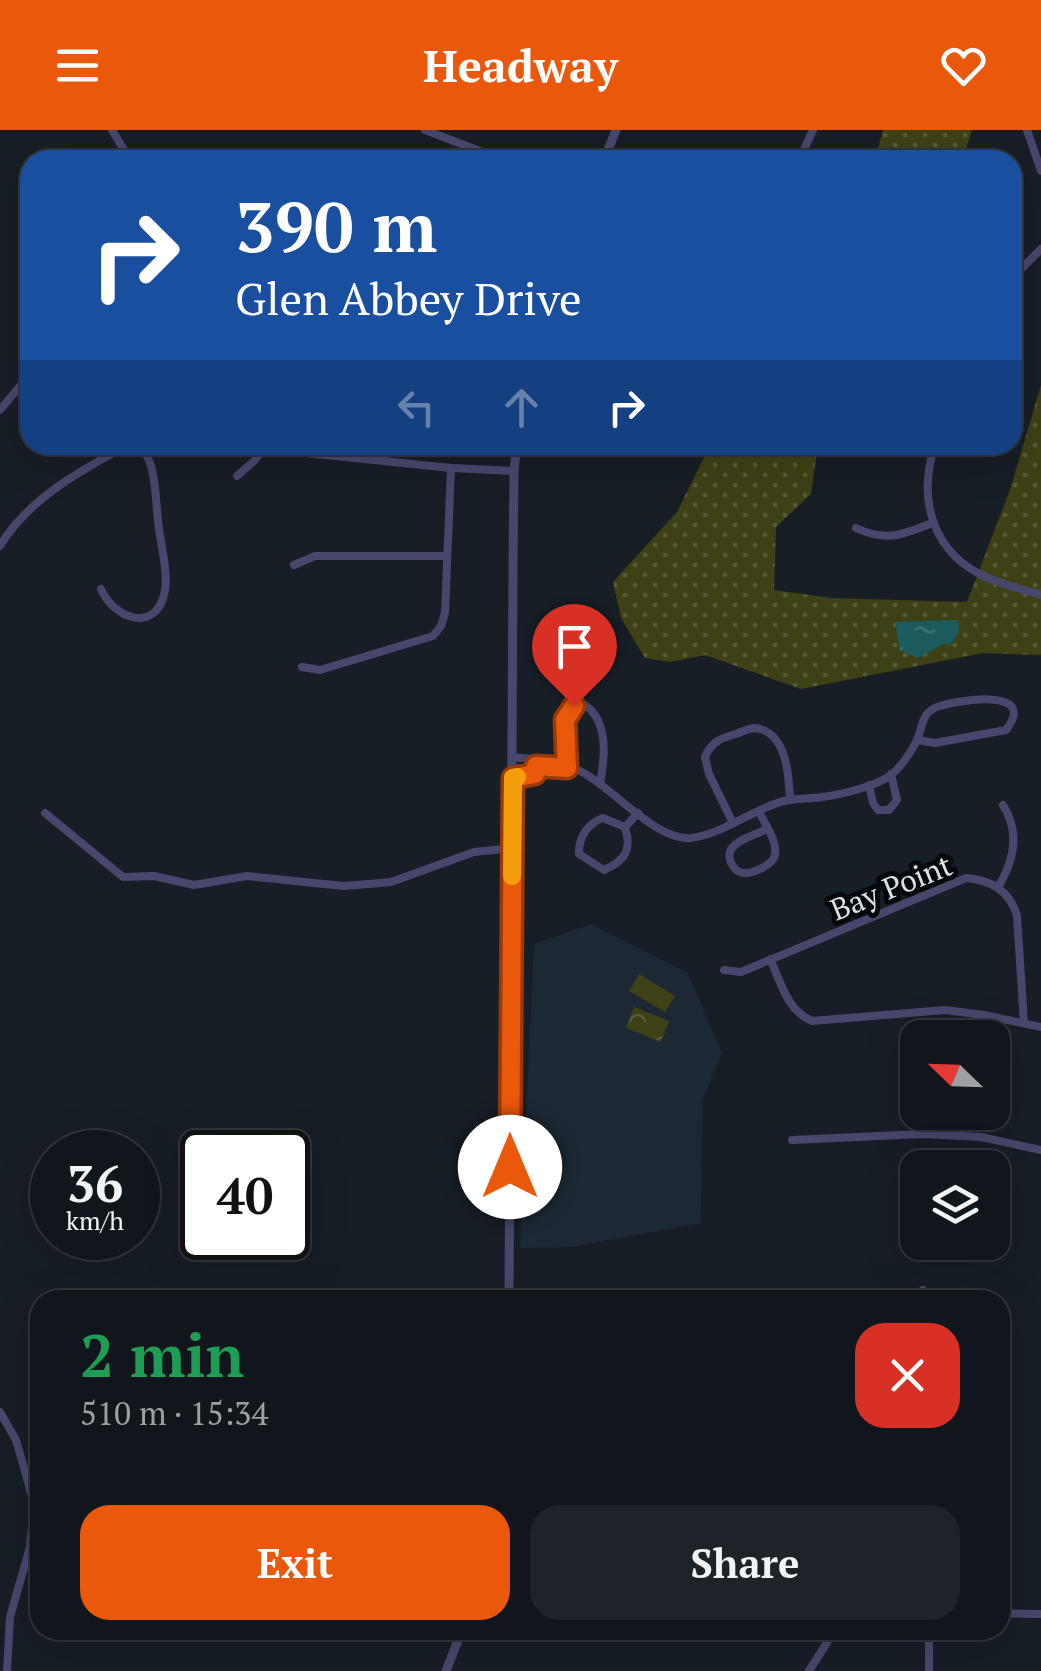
<!DOCTYPE html>
<html lang="en">
<head>
<meta charset="utf-8">
<style>
  body { margin:0; font-family:"PT Serif",serif; background:#1e2329; color:#f1f3f6; height:100vh; display:flex; flex-direction:column; font-size:38px; white-space:nowrap }
  * { box-sizing:border-box; margin:0 }
  p { font-size:32px; color:#9c9fa3 }
  .icon { flex:none; width:55px; height:55px; fill:none; stroke:currentColor; stroke-width:2; stroke-linecap:round; stroke-linejoin:round }
  .map { position:relative; flex:1; overflow:hidden }
  .side { position:absolute; left:30px; top:1160px; width:980px; height:350px; display:flex; flex-direction:column; background:#11161c; border-radius:30px; box-shadow:0 10px 40px #0002,0 0 0 2px #30353b }
  .side>* { flex:none }
  .banner { position:absolute; left:20px; top:20px; width:1002px; height:305px; border-radius:30px; box-shadow:0 10px 40px #0002,0 0 0 2px #30353b; background:#1a4fa0; color:#fff; overflow:hidden }
  .needle { width:65px; rotate:293deg }
  .fabs { position:absolute; left:900px; top:890px; display:grid; gap:20px }
  .fabs a { display:grid; place-items:center; width:110px; height:110px; border-radius:20px; background:#11161c; box-shadow:0 10px 40px #0002,0 0 0 2px #30353b; font-size:50px }
  .speed { position:absolute; left:30px; top:1000px; display:flex; gap:20px; font-size:50px; font-weight:700; text-align:center }
  .speed>* { display:grid; place-content:center; width:130px; height:130px; border-radius:50%; background:#11161c; box-shadow:0 10px 40px #0002,0 0 0 2px #30353b; line-height:1 }
  .speed small { font-size:25px; font-weight:400 }
  .speed .limit { border:5px solid #111; border-radius:15px; background:#fff; color:#111 }
  .pin { position:absolute; display:grid; place-items:center; width:85px; height:85px; color:#fff; margin:-102px -42px; border-radius:50% 50% 50% 0; rotate:-45deg; box-shadow:0 0 10px #0007 }
  .pin .icon { rotate:45deg }
  .me { position:absolute; width:110px; margin:-55px; rotate:0deg; stroke-linejoin:round; filter:drop-shadow(0 0 8px #0008) }
  .turn { display:flex; align-items:center; gap:35px; height:210px; padding:0 50px; font-size:45px }
  .turn .icon { width:130px; height:130px; stroke-width:2.5 }
  .turn b { display:block; font-size:70px; line-height:85px }
  .lanes { display:flex; align-items:center; height:95px; padding:0 50px; background:#0003; justify-content:center; gap:50px; direction:ltr }
  .lanes .off { opacity:.35 }
  .round { display:grid; place-items:center; flex:none; width:105px; height:105px; border-radius:30px; background:#1e2329 }
  .overview { display:flex; align-items:center; justify-content:space-between; height:170px; padding:0 50px }
  h1 { font-size:60px; font-weight:700; line-height:75px; color:#1e9e55 }
  .cta { display:flex; gap:20px; margin-top:auto; padding:20px 50px }
  .cta a { flex:1; height:115px; border-radius:30px; background:#ea580c; color:#fff; font-size:40px; font-weight:700; line-height:115px; text-align:center }
  .cta a+a { background:#1e2329; color:#f1f3f6 }
  header { display:flex; justify-content:space-between; align-items:center; height:130px; padding:0 50px; background:#ea580c; color:#fff; font-size:45px; font-weight:700 }
  .map>svg:first-child { display:block }
  .built { fill:#1c2934 }
  .grass { fill:url(#grass-dots) }
  .park { fill:url(#park-crowns) }
  .garden { fill:#3e4016 }
  .water { fill:url(#water-ripples) }
  .lines { fill:none; stroke-linecap:round; stroke-linejoin:round }
  .minor { stroke:#47476d; stroke-width:8 }
  .tertiary { stroke:#47476d; stroke-width:9 }
  .route-casing { stroke:#983908; stroke-width:25 }
  .route { stroke:#ea580c; stroke-width:18 }
  .slow { stroke:#f59e0b; stroke-width:18 }
  .labels { text-anchor:middle; dominant-baseline:central; stroke-width:10; stroke-linejoin:round; paint-order:stroke }
  .street-label { font-size:30px; fill:#dce1e6; stroke:#05080b }
</style>
</head>
<body>
<header><svg class="icon" aria-label="menu" viewBox="0 0 24 24"><path d="M4 6h16M4 12h16M4 18h16"/></svg>Headway<svg class="icon" aria-label="heart" viewBox="0 0 24 24"><path d="M12 20l-8-8c-3-5 5-10 8-4 3-6 11-1 8 4z"/></svg></header>
<div class="map">
<svg width="1041" height="1541" viewBox="0 0 1041 1541">
  <defs>
    <pattern id="grass-dots" width="8" height="8" patternUnits="userSpaceOnUse" patternTransform="scale(2.5)"><rect width="8" height="8" fill="#3e4016"/><path d="M2 2h.1M6 6h.1" fill="none" stroke="#595b38" stroke-width="1.8" stroke-linecap="round"/></pattern>
    <pattern id="park-crowns" width="20" height="18" patternUnits="userSpaceOnUse" patternTransform="scale(2.5)"><rect width="20" height="18" fill="#3e4016"/><path d="M2 6a3 3 0 1 1 6 0M12 15a3 3 0 1 1 6 0" fill="none" stroke="#595b38"/></pattern>
    <pattern id="water-ripples" width="26" height="14" patternUnits="userSpaceOnUse" patternTransform="scale(2.5)"><rect width="26" height="14" fill="#1b5b5e"/><path d="M2 4q2-2 4 0t4 0M15 11q2-2 4 0t4 0" fill="none" stroke="#3c7275"/></pattern>
  </defs>
  <rect width="100%" height="100%" fill="#171e26"/>
  <path class="built" d="M591 794 688 843 722 923 702 971 701 1093 572 1117 520 1118 534 814Z"/>
  <g class="grass">
    <path d="M883 0H972L963 30H875Z"/>
    <path d="M1041 255V525L983 523 801 559 705 525 670 532 645 528 621 488 613 452 677 382 710 315H818L811 364 776 397 774 460 831 468 967 472 1010 360Z"/>
  </g>
  <path class="park" d="M634 877 669 891 661 912 626 898Z"/>
  <path class="garden" d="M639 844 675 866 665 882 629 861Z"/>
  <path class="water" d="M958 490 959 502 950 515 944 514 917 528 900 520 895 492Z"/>
  <g class="lines">
    <g class="minor">
      <path d="M112 0 130 30"/>
      <path d="M425 0 503 30"/>
      <path d="M1027 0 1041 41"/>
      <path d="M799 30 813 0"/>
      <path d="M1012 148 1041 119"/>
      <path d="M0 280 30 244"/>
      <path d="M278 315 306 323 451 338 514 341"/>
      <path d="M935 315C917 369 932 424 988 448 1005 455 1023 460 1041 465"/>
      <path d="M237 346 254 331 267 315"/>
      <path d="M856 398C886 412 903 405 932 393"/>
      <path d="M0 416C28 369 81 340 128 315"/>
      <path d="M294 435 315 426H446"/>
      <path d="M101 459C114 490 158 504 165 460 168 439 160 412 158 391 156 373 156 353 151 336 149 329 145 322 142 315"/>
      <path d="M302 537 320 540 433 506 441 496 445 483 451 338"/>
      <path d="M536 636C552 637 568 635 582 642 613 658 657 712 691 708 724 704 752 679 784 671 797 668 809 669 822 667 839 665 873 657 888 647 899 640 910 624 916 612 924 596 920 582 940 576 958 570 1039 557 1006 600L935 613 918 610"/>
      <path d="M567 637 565 590 574 576 583 574C609 589 605 628 600 653"/>
      <path d="M513 648 535 644 537 639 532 629 513 627"/>
      <path d="M869 655 873 673 878 680H889L897 670 891 644"/>
      <path d="M759 681C764 693 778 712 775 725 773 735 752 744 743 743 732 741 726 726 732 718 739 709 757 704 767 699"/>
      <path d="M45 683 123 747 154 746 194 755 247 746 343 756 369 754 391 752 474 722 512 718"/>
      <path d="M733 693 709 644 705 627C711 612 721 608 736 604 744 601 752 596 760 599 787 606 789 647 790 670"/>
      <path d="M625 697 603 688C588 693 578 708 579 724L604 740C626 730 632 720 625 697L638 683"/>
      <path d="M998 757C1014 731 1020 702 1003 675"/>
      <path d="M770 829C781 852 787 881 812 891L945 880 984 885 1041 897"/>
      <path d="M724 840 741 842 966 748C992 750 1010 761 1017 786L1024 893"/>
      <path d="M792 1010 923 1004 981 1007 1041 1020"/>
      <path d="M923 1160 924 1170"/>
      <path d="M0 1282 16 1310 34 1373 30 1417 10 1487 7 1541"/>
      <path d="M1000 1483 1041 1484"/>
      <path d="M929 1500V1541"/>
      <path d="M809 1541 835 1500"/>
    </g>
    <g class="tertiary">
      <path d="M604 30 616 0"/>
      <path d="M509 1170 513 432 514 341 517 315"/>
      <path d="M446 1541 462 1500"/>
    </g>
  </g>
  <g class="lines">
    <defs>
      <path id="route" d="M510 1037 513 648 535 644 536 636 567 638 565 590 574 576"/>
    </defs>
    <use href="#route" class="route-casing"/>
    <use href="#route" class="route"/>
    <path class="slow" d="M512 746 513 648 517 647"/>
  </g>
  <g class="labels">
    <g class="street-label">
      <text transform="translate(891 757) rotate(-22)">Bay Point</text>
    </g>
  </g>
</svg>
<div class="fabs">
<a><svg class="needle" viewBox="-14 -14 28 28"><path d="M0-13l5 13h-10z" fill="#e53935"/><path d="M0 13l5-13h-10z" fill="#9c9fa3"/></svg></a>
<a><svg class="icon" aria-label="layers" viewBox="0 0 24 24"><path d="M12 4l9 5-9 5-9-5zM3 14l9 5 9-5"/></svg></a>
</div>
<div class="speed"><div>36<small>km/h</small></div><div class="limit">40</div></div>
<div class="pin" style="left:574px;top:576px;background:#d93025"><svg class="icon" aria-label="arrive" viewBox="0 0 24 24"><path d="M6 21V4h12l-3 4 3 4H6"/></svg></div>
<svg class="me" style="left:510px;top:1037px" viewBox="-20 -20 40 40"><circle r="19" fill="#fff"/><path d="M0-13L10 11 0 6-10 11z" fill="#ea580c"/></svg>
<div class="banner">
<div class="turn"><svg class="icon" aria-label="right" viewBox="0 0 24 24"><path d="M7 20v-9h11M14 6l5 5-5 5"/></svg><div><b>390 m</b>Glen Abbey Drive</div></div>
<div class="lanes"><svg class="icon off" aria-label="left" viewBox="0 0 24 24"><path d="M17 20v-9H6M10 6l-5 5 5 5"/></svg><svg class="icon off" aria-label="ahead" viewBox="0 0 24 24"><path d="M12 20V5M6 11l6-6 6 6"/></svg><svg class="icon" aria-label="right" viewBox="0 0 24 24"><path d="M7 20v-9h11M14 6l5 5-5 5"/></svg></div>
</div>
<section class="side">
<div class="overview"><div><h1>2 min</h1><p>510 m · 15:34</p></div><a class="round" style="background:#d93025;color:#fff"><svg class="icon" aria-label="close" viewBox="0 0 24 24"><path d="M6 6l12 12M18 6L6 18"/></svg></a></div>
<div class="cta"><a>Exit</a><a>Share</a></div>
</section>
</div>
</body>
</html>
